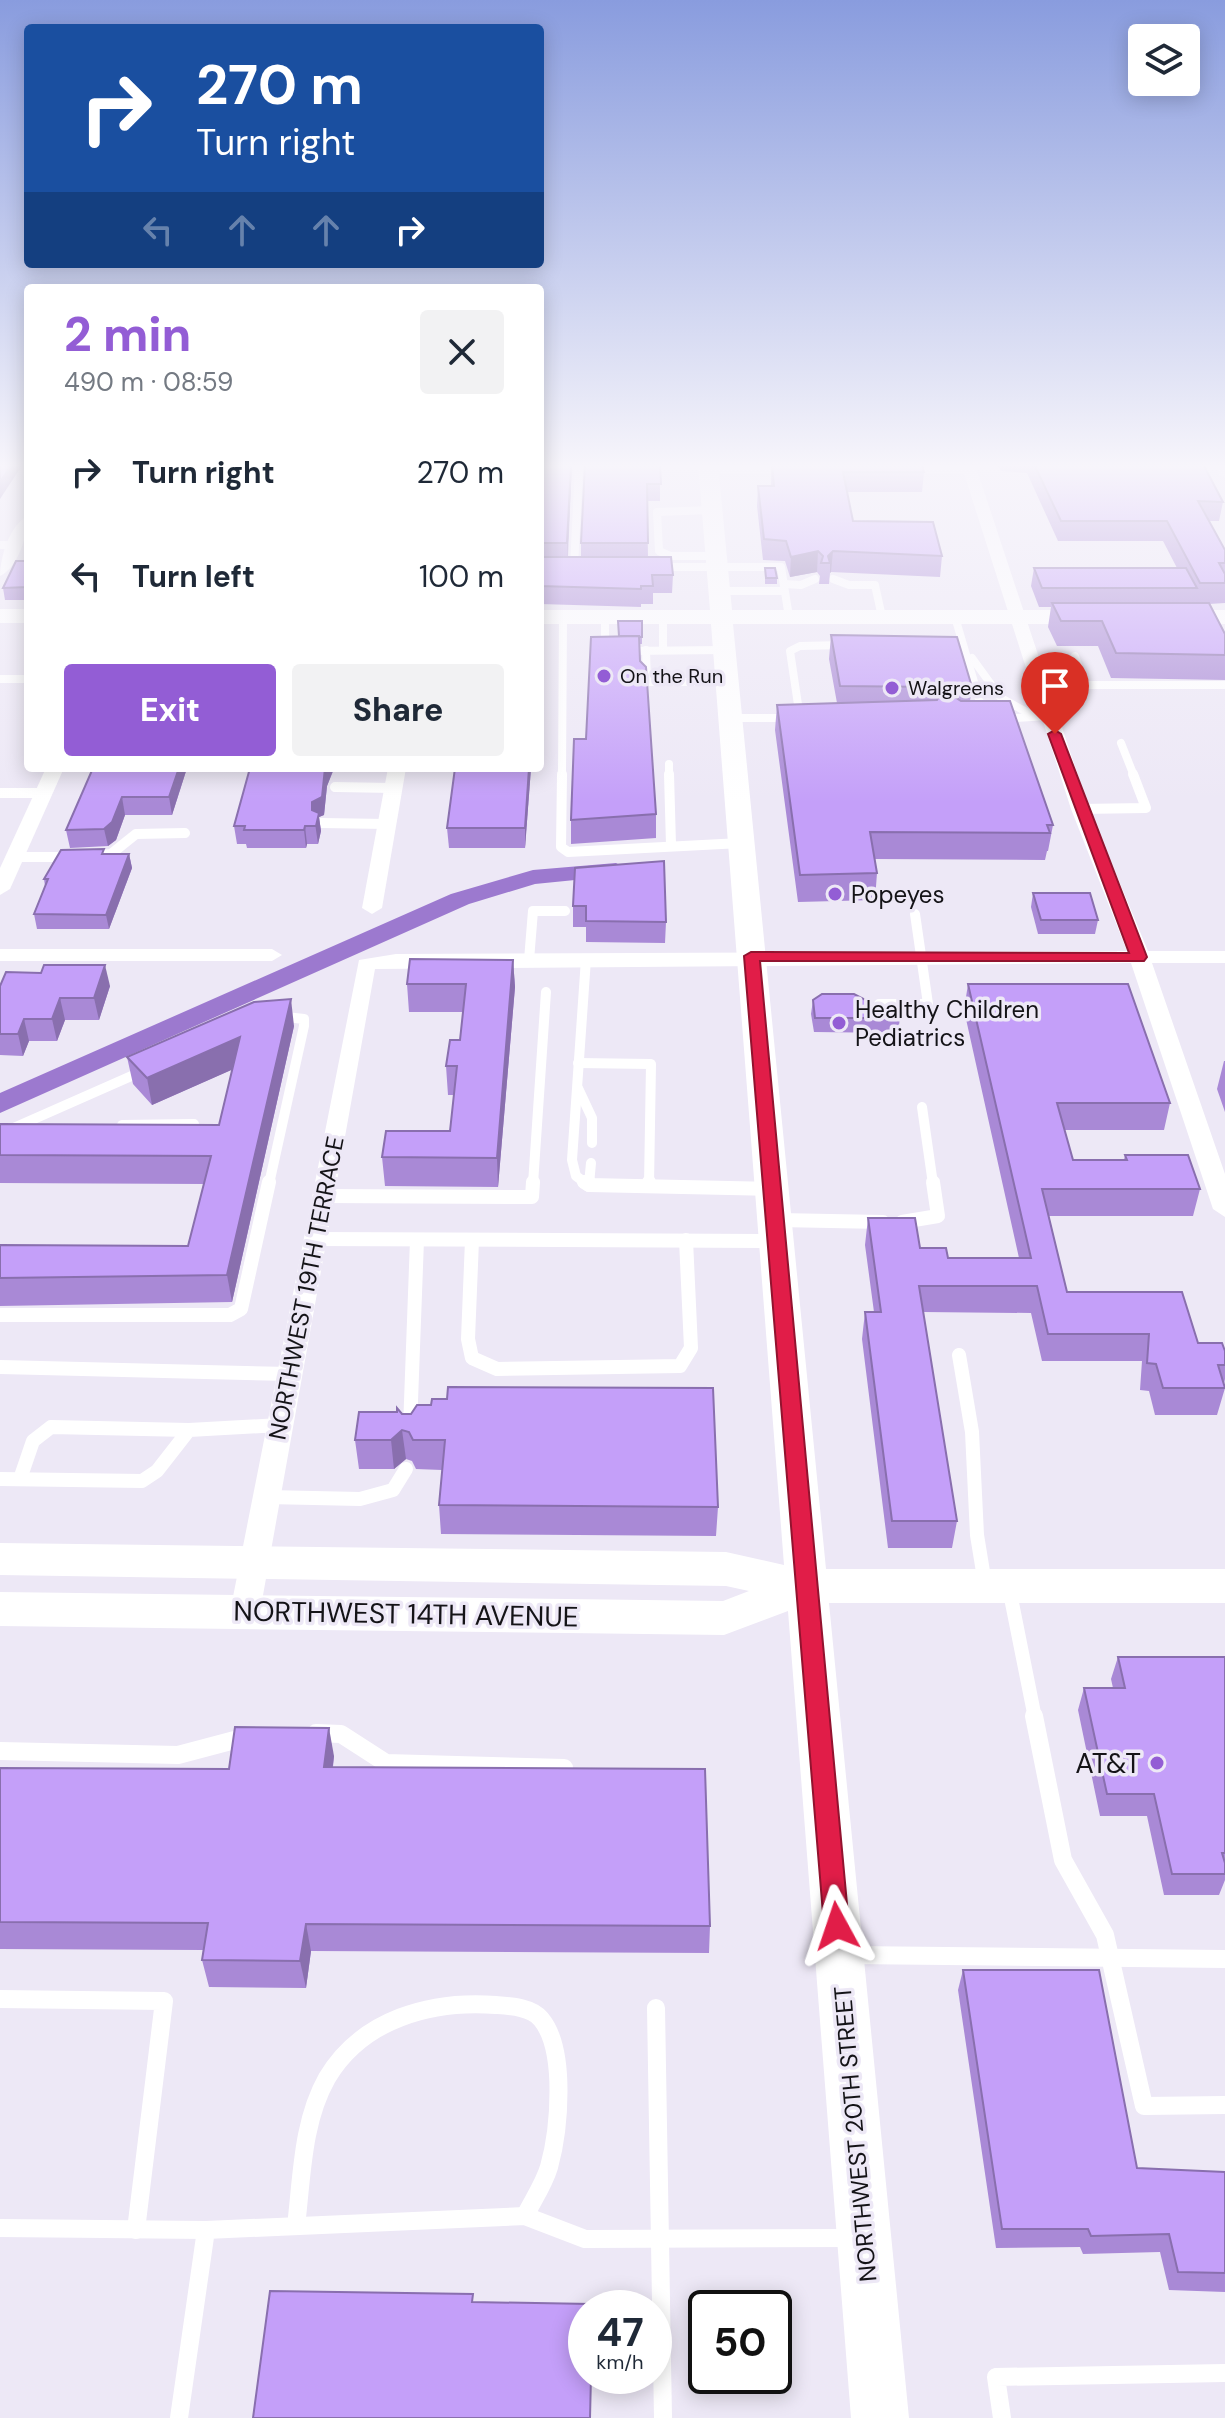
<!DOCTYPE html>
<html lang="en">
<head>
<meta charset="utf-8">
<style>
  body { margin:0; font-family:"DM Sans",sans-serif; background:#f2f2f3; color:#1f2937; height:100vh; display:flex; flex-direction:column; font-size:30px; white-space:nowrap }
  * { box-sizing:border-box; margin:0 }
  p { font-size:26px; color:#747a83 }
  .icon { flex:none; width:44px; height:44px; fill:none; stroke:currentColor; stroke-width:2; stroke-linecap:round; stroke-linejoin:round }
  .map { position:relative; flex:1; overflow:hidden }
  .side { position:absolute; left:24px; top:284px; width:520px; height:488px; display:flex; flex-direction:column; background:#fff; border-radius:8px; box-shadow:0 4px 20px #0003 }
  .side>* { flex:none }
  .banner { position:absolute; left:24px; top:24px; width:520px; height:244px; border-radius:8px; box-shadow:0 4px 20px #0003; background:#1a4fa0; color:#fff; overflow:hidden }
  .tools { position:absolute; left:1128px; top:24px; display:grid; gap:16px }
  .tools a { display:grid; place-items:center; width:72px; height:72px; border-radius:8px; background:#fff; box-shadow:0 4px 20px #0003; font-size:40px }
  .speed { position:absolute; left:568px; top:2290px; display:flex; gap:16px; font-size:40px; font-weight:700; text-align:center }
  .speed>* { display:grid; place-content:center; width:104px; height:104px; border-radius:50%; background:#fff; box-shadow:0 4px 20px #0003; line-height:1 }
  .speed small { font-size:20px; font-weight:400 }
  .speed .limit { border:4px solid #111; border-radius:12px; background:#fff; color:#111 }
  .pin { position:absolute; display:grid; place-items:center; width:68px; height:68px; color:#fff; margin:-82px -34px; border-radius:50% 50% 50% 0; rotate:-45deg; box-shadow:0 0 8px #0007 }
  .pin .icon { rotate:45deg }
  .me { position:absolute; width:88px; margin:-44px; rotate:355deg; stroke-linejoin:round; filter:drop-shadow(0 0 6px #0008) }
  .turn { display:flex; align-items:center; gap:28px; height:168px; padding:0 40px; font-size:36px }
  .turn .icon { width:104px; height:104px; stroke-width:2.5 }
  .turn b { display:block; font-size:56px; line-height:68px }
  .lanes { display:flex; align-items:center; height:76px; padding:0 40px; background:#0003; justify-content:center; gap:40px; direction:ltr }
  .lanes .off { opacity:.35 }
  .round { display:grid; place-items:center; flex:none; width:84px; height:84px; border-radius:8px; background:#f2f2f3 }
  .summary { display:flex; align-items:center; justify-content:space-between; height:136px; padding:0 40px }
  h1 { font-size:48px; font-weight:800; line-height:60px; color:#935dd5 }
  .button { display:flex; gap:16px; margin-top:auto; padding:16px 40px }
  .button a { flex:1; height:92px; border-radius:8px; background:#935dd5; color:#fff; font-size:32px; font-weight:800; line-height:92px; text-align:center }
  .button a+a { background:#f2f2f3; color:#1f2937 }
  ul { padding:0; list-style:none }
  li { display:flex; align-items:center; gap:24px; height:104px; padding:0 40px }
  li div { flex:1 }
  li b { display:block; font-size:30px }
  li em { font-style:normal }
  .map>svg:first-child { display:block }
  .lines { fill:none; stroke-linecap:round; stroke-linejoin:round }
  .canal { fill:#9c79cf; fill-rule:evenodd }
  .lane-far3 { stroke:#fff; stroke-width:8 }
  .lane-far2 { stroke:#fff; stroke-width:10 }
  .lane-far1 { stroke:#fff; stroke-width:14 }
  .lane { stroke:#fff; stroke-width:18 }
  .street { fill:#fff; fill-rule:evenodd }
  .secondary { fill:#fff; fill-rule:evenodd }
  .wall { fill:#a989d6 }
  .shaded-wall { fill:#896fae }
  .building { fill:#c49ff9; stroke:#896fae; stroke-width:2 }
  .route { fill:#e11d48; stroke:#92132f; stroke-width:2 }
  .poi-dot { fill:#935dd5; stroke:#ede8f6; stroke-width:3 }
  .labels { text-anchor:middle; dominant-baseline:central; stroke-width:7; stroke-linejoin:round; paint-order:stroke }
  .far-poi-label { font-size:20px; fill:#141317; stroke:#ede8f6; text-anchor:start }
  .poi-label { font-size:24px; fill:#141317; stroke:#ede8f6; text-anchor:start }
  .street-label { font-size:24px; fill:#141317; stroke:#ede8f6 }
  .near-street-label { font-size:28px; fill:#141317; stroke:#ede8f6 }
  .near-poi-label { font-size:28px; fill:#141317; stroke:#ede8f6; text-anchor:end }
</style>
</head>
<body>
<div class="map">
<svg width="1225" height="2418" viewBox="0 0 1225 2418">
  <rect width="100%" height="100%" fill="#ede8f6"/>
  <g class="lines">
    <path class="canal" d="M616 863 628 870 625 875 535 884 469 904 0 1113V1093L451 894 533 870Z"/>
    <g class="lane-far3">
      <path d="M907 469H970"/>
      <path d="M708 470H785"/>
      <path d="M712 510 657 512 659 551 670 556H716"/>
      <path d="M0 545H14"/>
      <path d="M659 567H781L789 617"/>
      <path d="M574 568 579 464"/>
      <path d="M833 579 849 585H875L882 617"/>
      <path d="M784 584 801 585 815 579"/>
      <path d="M719 591H784"/>
      <path d="M605 617V650"/>
      <path d="M663 617V650"/>
      <path d="M955 617 984 716"/>
      <path d="M646 650 647 682H727"/>
      <path d="M626 651 724 650"/>
      <path d="M972 658 1001 698 1034 716"/>
      <path d="M0 679H28"/>
      <path d="M1085 685H1225"/>
      <path d="M1038 686 1085 685 1075 656"/>
      <path d="M730 718H791"/>
      <path d="M800 718 790 651 800 646 844 645"/>
      <path d="M1000 719 1048 716"/>
      <path d="M1121 743 1134 776"/>
      <path d="M669 764V776"/>
      <path d="M562 776 563 617"/>
    </g>
    <g class="lane-far2">
      <path d="M562 774 561 847 568 852 741 843"/>
      <path d="M669 774 671 845"/>
      <path d="M335 787 393 788"/>
      <path d="M0 793H43"/>
      <path d="M1080 809 1146 808 1133 774"/>
      <path d="M321 823 387 824"/>
      <path d="M94 856 111 854 136 834 185 833"/>
      <path d="M15 857H71"/>
      <path d="M586 959 572 1160 576 1176 587 1184"/>
      <path d="M529 960 533 911H565"/>
      <path d="M879 1004H928L915 914"/>
      <path d="M578 1063 651 1064 649 1184"/>
      <path d="M578 1088 592 1118V1143"/>
      <path d="M922 1107 933 1184"/>
      <path d="M122 1125 194 1124"/>
      <path d="M9 1130 145 1070"/>
      <path d="M269 1184 304 1026V1019L277 1016"/>
      <path d="M533 1184 546 992"/>
      <path d="M589 1184 591 1163"/>
    </g>
    <g class="lane-far1">
      <path d="M584 1182 589 1185 771 1189"/>
      <path d="M589 1185V1182"/>
      <path d="M649 1186V1182"/>
      <path d="M324 1196 532 1197 533 1182"/>
      <path d="M778 1220 883 1222"/>
      <path d="M902 1222 938 1216 933 1182"/>
      <path d="M316 1239 773 1241"/>
      <path d="M472 1240 468 1339 472 1358 497 1369 680 1366 691 1348 686 1240"/>
      <path d="M0 1315H230L241 1309 269 1182"/>
      <path d="M959 1355 972 1432 977 1535 985 1584"/>
      <path d="M0 1367 290 1374"/>
      <path d="M410 1428 417 1240"/>
      <path d="M0 1479 142 1481 157 1471 189 1430 280 1425"/>
      <path d="M20 1479 33 1441 51 1427 189 1430"/>
      <path d="M267 1497 360 1499 393 1490 406 1469"/>
      <path d="M1009 1588 1035 1718"/>
    </g>
    <g class="lane">
      <path d="M1034 1716 1063 1860 1105 1935 1144 2106 1225 2105"/>
      <path d="M316 1733 341 1734 386 1763 564 1768"/>
      <path d="M0 1751 178 1755 246 1737"/>
      <path d="M850 1955 1225 1959"/>
      <path d="M0 1999 164 2001 136 2230"/>
      <path d="M656 2008 663 2418"/>
      <path d="M296 2226C302 2177 302 2122 327 2078 362 2019 431 2000 496 2005 510 2006 532 2007 541 2019 567 2050 559 2131 549 2167 544 2184 533 2200 525 2216"/>
      <path d="M0 2228 206 2230"/>
      <path d="M179 2418 206 2230 525 2216 585 2239 853 2238"/>
      <path d="M1002 2418 996 2377 1225 2373"/>
    </g>
    <g class="street">
      <path d="M961 464H975L1089 809 1148 951H1225V963H1152L1225 1174V1217L1213 1209 1131 963 375 969 260 1612 255 1621 245 1624 235 1621 230 1612 359 960 396 954 1127 951 1071 809Z"/>
      <path d="M1213 464H1225V477L1220 476Z"/>
      <path d="M28 516C28 534 18 568 0 576 0 557 10 524 28 516Z"/>
      <path d="M46 768H64L10 889 0 895V868Z"/>
      <path d="M388 768H406L382 908 372 914 362 908Z"/>
      <path d="M0 949H272L282 955 272 961H0Z"/>
    </g>
    <g class="secondary">
      <path d="M698 464H718L732 610H1097L1108 617 1097 624H733L826 1569H1225V1603H829L909 2418H851L788 1611 724 1635 0 1626V1592L723 1601 749 1591 726 1586 0 1575V1543L726 1552 784 1565 711 624H540V610H710Z"/>
      <rect x="0" y="609" width="28" height="14"/>
      <path d="M1169 610H1225V624L1161 622 1158 617Z"/>
    </g>
  </g>
  <g class="wall">
    <path d="M540 464H572L568 557H581V543L660 464V501H647L648 557 673 575 672 593H653V604H641V607L540 604Z"/>
    <path d="M771 464H922L924 472 922 492H847L853 521 942 556 940 577 831 572 830 573 829 584H819L820 576 817 572 790 577 785 561 763 560 757 506 758 486H771Z"/>
    <path d="M997 464H1203L1223 502 1219 521H1209L1225 550V603L1209 604 1225 634V680L1111 678 1098 646H1057L1048 627 1051 607H1039L1031 586 1034 568H1177L1163 541H1058L1027 473 1001 471Z"/>
    <path d="M28 561V600H5L3 588Z"/>
    <path d="M765 568 777 578V584H765Z"/>
    <path d="M642 621V644H640V661L656 814V838L571 844V820L586 739 618 636Z"/>
    <path d="M831 635 972 687 970 701 1053 825 1048 851H1047L1045 860 875 859 877 873 875 900 798 902 775 730 777 705 837 703 829 659Z"/>
    <path d="M93 768H187L172 815H125L116 840 108 846 70 848 66 830Z"/>
    <path d="M250 768H343L334 769 327 786 324 815 319 817 321 831 318 844H307L306 848H247L246 844H237L234 826Z"/>
    <path d="M531 768 525 848H449L447 828Z"/>
    <path d="M105 854H129L132 868 109 929H37L34 914 45 886 44 879Z"/>
    <path d="M575 868 666 922 665 943 586 942V927H573V906Z"/>
    <path d="M1033 893 1098 920 1095 934H1038L1031 907Z"/>
    <path d="M513 960 515 987 498 1187 385 1186 382 1157 450 1131 454 1095H448L446 1066 460 1040 463 1012H409L407 984Z"/>
    <path d="M968 984 1170 1103 1164 1130H1064L1073 1160H1124L1125 1155 1200 1189 1193 1216H1049L1067 1292 1198 1343 1225 1351V1379L1224 1384 1225 1388 1217 1415H1155L1149 1391 1140 1390 1142 1361H1042L1031 1313 923 1312 957 1521 952 1548H888L862 1339 865 1312H874L865 1245 868 1218 920 1248 948 1258H1019L964 1010Z"/>
    <path d="M0 986H110L99 1020H65L57 1041H29L23 1056 0 1055Z"/>
    <path d="M813 1000 900 1018 898 1033 814 1032 811 1014Z"/>
    <path d="M294 1026 232 1302 0 1306V1245L188 1246 204 1184 0 1183V1124L219 1125 233 1069 152 1105 133 1084 127 1057Z"/>
    <path d="M1224 1061H1225V1112L1217 1089Z"/>
    <path d="M402 1414H411L718 1507 716 1536 441 1534 439 1505 442 1470 416 1469 412 1461 406 1459 394 1469H359L355 1440Z"/>
    <path d="M1118 1657H1225V1880L1219 1895H1164L1147 1816H1100L1078 1710 1084 1688H1113L1111 1679Z"/>
    <path d="M334 1756 333 1767 710 1926 709 1953 311 1951 306 1988 209 1987 202 1960 203 1950 0 1949V1768L229 1769Z"/>
    <path d="M963 1970 1137 2168 1225 2172V2292L1169 2290 1160 2252 1083 2254 1080 2247 996 2248 958 1990Z"/>
  </g>
  <g class="shaded-wall">
    <path d="M12 464H23L0 499V482Z"/>
    <path d="M571 464H572L567 561V543Z"/>
    <path d="M818 551 817 572 790 577 791 557Z"/>
    <path d="M833 551 831 572 830 573V563L828 556Z"/>
    <path d="M179 768H187L172 815 169 797Z"/>
    <path d="M325 768H334L327 786 324 815 319 817 321 831 318 844 312 802Z"/>
    <path d="M529 768H531L525 848V828Z"/>
    <path d="M122 797 125 815 116 840 108 846 104 829Z"/>
    <path d="M305 826 307 844 306 848 304 830Z"/>
    <path d="M129 854 132 868 109 929 106 915Z"/>
    <path d="M513 960 515 987 498 1187 497 1158Z"/>
    <path d="M105 965 110 986 99 1020 94 998Z"/>
    <path d="M60 998 65 1020 57 1041 52 1019Z"/>
    <path d="M291 999 294 1026 232 1302 227 1275Z"/>
    <path d="M24 1019 29 1041 23 1056 18 1034Z"/>
    <path d="M240 1037 245 1064 152 1105 147 1078Z"/>
    <path d="M402 1430 406 1459 394 1469 391 1440Z"/>
    <path d="M329 1728 334 1756 329 1796 324 1767Z"/>
    <path d="M306 1924 311 1951 306 1988 300 1961Z"/>
  </g>
  <g class="building">
    <path d="M0 464H12L0 482Z"/>
    <path d="M540 464H571L567 543H540Z"/>
    <path d="M585 464H660L661 484H647L648 543H581Z"/>
    <path d="M772 464H922L924 472H843L853 521 933 522 942 556 833 551 828 556 830 563H821L823 556 818 551 791 557 786 541 764 539 758 486H774Z"/>
    <path d="M1034 464H1203L1223 502 1198 501 1225 550V563H1219L1225 574V583H1200L1167 521H1061Z"/>
    <path d="M540 557H671L673 575H652L653 586H641V589L540 586Z"/>
    <path d="M16 561H28V587L3 588Z"/>
    <path d="M765 568H775L777 578H766Z"/>
    <path d="M1034 568H1186L1197 588H1042Z"/>
    <path d="M1052 603H1209L1225 634V655L1116 653 1102 621H1061Z"/>
    <path d="M618 621H642V637H640L639 636H619Z"/>
    <path d="M831 635 957 637 972 687 958 688 955 697 961 701H1010L1053 825H1047L1050 833 870 832 877 873 800 875 777 705 937 700 941 693 935 687 840 686Z"/>
    <path d="M639 636 640 661 646 667 656 814 571 820 574 739H586L591 637Z"/>
    <path d="M93 768H179L169 797H122L112 822 104 829 66 830Z"/>
    <path d="M250 768H325L322 797 312 802V810L319 813 316 826H305L304 830H244L245 826H234Z"/>
    <path d="M455 768H529L525 828H447Z"/>
    <path d="M104 849 102 854H129L106 915 34 914 48 879H44L61 850Z"/>
    <path d="M664 861 666 922 586 921V906H573L575 868Z"/>
    <path d="M1033 893H1090L1098 920H1041Z"/>
    <path d="M410 959 513 960 497 1158 382 1157 386 1131H450L457 1066H446L450 1040H460L466 984H407Z"/>
    <path d="M44 965H105L94 998H60L52 1019H24L18 1034H0V986L6 972 41 973Z"/>
    <path d="M968 984H1128L1170 1103H1057L1073 1160H1127L1125 1155H1188L1200 1189H1042L1067 1292H1182L1198 1343H1222L1225 1351V1365H1218L1225 1388H1163L1156 1364 1147 1363 1149 1334H1048L1037 1286H919L957 1521H892L865 1312H881L868 1218H915L920 1248H946L948 1258H1031Z"/>
    <path d="M822 994H854L900 1018H815L813 1000Z"/>
    <path d="M291 999 227 1275 0 1278V1245L188 1246 211 1156 0 1155V1124L219 1125 240 1037 147 1078 127 1057 254 1002Z"/>
    <path d="M448 1387 713 1388 718 1507 439 1505 445 1440H413L409 1432 402 1430 391 1440H355L359 1412H397V1408L402 1414H411L417 1405H431L432 1399H447Z"/>
    <path d="M1118 1657H1225V1853H1222L1225 1863V1874H1172L1154 1794H1107L1084 1688H1125Z"/>
    <path d="M235 1727 329 1728 324 1767 705 1769 710 1926 306 1924 300 1961 202 1960 208 1923 0 1922V1768L229 1769Z"/>
    <path d="M963 1970H1099L1137 2168 1225 2172V2273L1178 2272 1169 2234 1091 2236 1088 2229H1002Z"/>
    <path d="M270 2291 473 2294 472 2302 591 2304V2308H586V2376H591L590 2418H253Z"/>
  </g>
  <linearGradient id="sky" x2="0" y2="1"><stop stop-color="#899cde"/><stop offset="0.58" stop-color="#f7f5fb"/><stop offset="1" stop-color="#f7f5fb" stop-opacity="0"/></linearGradient>
  <rect width="1225" height="803" fill="url(#sky)"/>
  <path class="route" d="M1055 730 1061 734 1147 957 1144 961H760L849 1926 846 1935 837 1938 828 1935 824 1926 744 956 751 952 1129 953 1048 734Z"/>
  <g class="poi-dot">
    <circle cx="604" cy="676" r="8"/>
    <circle cx="892" cy="688" r="8"/>
    <circle cx="835" cy="894" r="8"/>
    <circle cx="839" cy="1023" r="8"/>
    <circle cx="1157" cy="1763" r="8"/>
  </g>
  <g class="labels">
    <g class="far-poi-label">
      <text x="620" y="676">On the Run</text>
      <text x="908" y="688">Walgreens</text>
    </g>
    <g class="poi-label">
      <text x="851" y="894">Popeyes</text>
      <text x="855" y="1009">Healthy Children<tspan x="855" dy="28">Pediatrics</tspan></text>
    </g>
    <g class="street-label">
      <text transform="translate(306 1288) rotate(-79)">NORTHWEST 19TH TERRACE</text>
      <text transform="translate(855 2134) rotate(-95)">NORTHWEST 20TH STREET</text>
    </g>
    <g class="near-street-label">
      <text transform="translate(406 1614) rotate(1)">NORTHWEST 14TH AVENUE</text>
    </g>
    <g class="near-poi-label">
      <text x="1141" y="1763">AT&amp;T</text>
    </g>
  </g>
</svg>
<div class="tools">
<a><svg class="icon" aria-label="layers" viewBox="0 0 24 24"><path d="M12 4l9 5-9 5-9-5zM3 14l9 5 9-5"/></svg></a>
</div>
<div class="speed"><div>47<small>km/h</small></div><div class="limit">50</div></div>
<div class="pin" style="left:1055px;top:734px;background:#d93025"><svg class="icon" aria-label="arrive" viewBox="0 0 24 24"><path d="M6 21V4h12l-3 4 3 4H6"/></svg></div>
<svg class="me" style="left:837px;top:1926px" viewBox="-20 -20 40 40"><path d="M0-17L14 15 0 8-14 15z" fill="#e11d48" stroke="#fff" stroke-width="4"/></svg>
<div class="banner">
<div class="turn"><svg class="icon" aria-label="right" viewBox="0 0 24 24"><path d="M7 20v-9h11M14 6l5 5-5 5"/></svg><div><b>270 m</b>Turn right</div></div>
<div class="lanes"><svg class="icon off" aria-label="left" viewBox="0 0 24 24"><path d="M17 20v-9H6M10 6l-5 5 5 5"/></svg><svg class="icon off" aria-label="ahead" viewBox="0 0 24 24"><path d="M12 20V5M6 11l6-6 6 6"/></svg><svg class="icon off" aria-label="ahead" viewBox="0 0 24 24"><path d="M12 20V5M6 11l6-6 6 6"/></svg><svg class="icon" aria-label="right" viewBox="0 0 24 24"><path d="M7 20v-9h11M14 6l5 5-5 5"/></svg></div>
</div>
<section class="side">
<div class="summary"><div><h1>2 min</h1><p>490 m · 08:59</p></div><a class="round"><svg class="icon" aria-label="close" viewBox="0 0 24 24"><path d="M6 6l12 12M18 6L6 18"/></svg></a></div>
<ul>
<li><svg class="icon" aria-label="right" viewBox="0 0 24 24"><path d="M7 20v-9h11M14 6l5 5-5 5"/></svg><div><b>Turn right</b></div><em>270 m</em></li>
<li><svg class="icon" aria-label="left" viewBox="0 0 24 24"><path d="M17 20v-9H6M10 6l-5 5 5 5"/></svg><div><b>Turn left</b></div><em>100 m</em></li>
</ul>
<div class="button"><a>Exit</a><a>Share</a></div>
</section>
</div>
</body>
</html>
